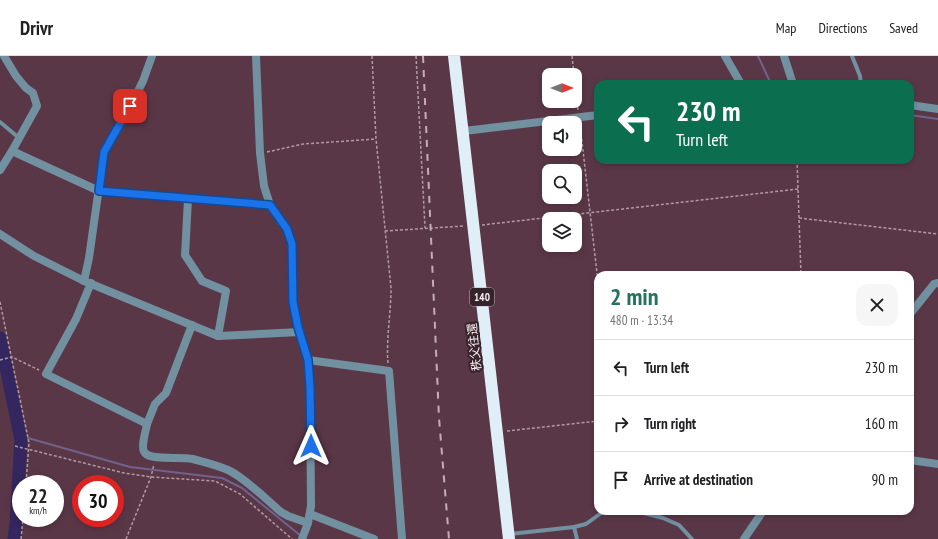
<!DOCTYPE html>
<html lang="en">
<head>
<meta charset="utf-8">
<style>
  body { margin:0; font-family:"PT Sans Narrow","Noto Sans JP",sans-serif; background:#f6f6f6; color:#202124; height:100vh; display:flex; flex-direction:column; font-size:15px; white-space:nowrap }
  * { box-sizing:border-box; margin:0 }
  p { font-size:13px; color:#757577 }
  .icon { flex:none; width:22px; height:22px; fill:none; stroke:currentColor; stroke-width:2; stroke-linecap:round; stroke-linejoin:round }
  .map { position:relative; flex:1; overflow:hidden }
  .drawer { position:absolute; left:594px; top:215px; width:320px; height:244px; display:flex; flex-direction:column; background:#fff; border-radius:12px; box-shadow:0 2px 6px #0003 }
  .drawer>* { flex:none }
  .hud { position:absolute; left:594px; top:24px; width:320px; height:84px; border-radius:12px; box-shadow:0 2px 6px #0003; background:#0b6e4f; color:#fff; overflow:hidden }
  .needle { width:26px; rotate:90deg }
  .fabs { position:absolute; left:542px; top:12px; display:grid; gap:8px }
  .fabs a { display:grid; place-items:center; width:40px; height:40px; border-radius:8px; background:#fff; box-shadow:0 2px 6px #0003; font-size:20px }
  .speed { position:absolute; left:12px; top:419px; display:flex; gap:8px; font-size:20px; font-weight:700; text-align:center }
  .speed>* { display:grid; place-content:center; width:52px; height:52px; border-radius:50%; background:#fff; box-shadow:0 2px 6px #0003; line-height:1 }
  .speed small { font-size:10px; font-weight:400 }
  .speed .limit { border:6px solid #d22; background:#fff; color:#111 }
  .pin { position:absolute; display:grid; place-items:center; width:34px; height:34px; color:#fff; margin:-17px; border-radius:8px; box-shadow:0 2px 6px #0006 }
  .me { position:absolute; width:44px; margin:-22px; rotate:0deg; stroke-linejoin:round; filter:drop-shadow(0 0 3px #0008) }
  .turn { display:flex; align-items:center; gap:14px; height:84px; padding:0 16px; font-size:18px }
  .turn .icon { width:52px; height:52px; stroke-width:2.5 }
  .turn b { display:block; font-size:28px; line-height:34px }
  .round { display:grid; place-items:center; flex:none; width:42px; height:42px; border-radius:12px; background:#f6f6f6 }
  .overview { display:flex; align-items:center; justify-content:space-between; height:68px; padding:0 16px }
  h1 { font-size:24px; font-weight:600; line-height:30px; color:#257261 }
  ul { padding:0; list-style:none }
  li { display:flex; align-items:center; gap:12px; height:56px; padding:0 16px; border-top:1px solid #e0e0e0 }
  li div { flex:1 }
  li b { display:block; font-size:15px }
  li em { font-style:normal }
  header { display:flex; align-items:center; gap:24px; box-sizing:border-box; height:56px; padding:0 20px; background:#fff; border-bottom:1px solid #e0e0e0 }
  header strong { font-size:19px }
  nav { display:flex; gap:22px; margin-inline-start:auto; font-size:14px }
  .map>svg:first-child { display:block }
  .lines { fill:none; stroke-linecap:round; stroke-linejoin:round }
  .stream { stroke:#70628b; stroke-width:2 }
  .river { stroke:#34265e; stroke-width:13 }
  .path { stroke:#b29aa4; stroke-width:1.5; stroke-dasharray:3 2; stroke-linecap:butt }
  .lane { stroke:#7190a0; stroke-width:4 }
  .street { stroke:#7190a0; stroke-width:8 }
  .highway { stroke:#e0eff7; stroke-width:12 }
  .rail { stroke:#c3aeb7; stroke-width:2; stroke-dasharray:7 7; stroke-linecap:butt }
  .route-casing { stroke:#114b97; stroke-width:10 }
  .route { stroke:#1a73e8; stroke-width:7 }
  .labels { text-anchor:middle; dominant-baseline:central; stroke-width:4; stroke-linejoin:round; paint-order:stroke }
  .shield { fill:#35242b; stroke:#c1b2b8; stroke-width:1 }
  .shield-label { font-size:11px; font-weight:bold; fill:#fdeff4 }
  .street-label { font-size:12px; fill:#fdeff4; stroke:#35242b }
</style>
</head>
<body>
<header>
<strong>Drivr</strong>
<nav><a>Map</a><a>Directions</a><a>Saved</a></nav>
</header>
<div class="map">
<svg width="938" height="483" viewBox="0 0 938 483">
  <rect width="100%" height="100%" fill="#5a3747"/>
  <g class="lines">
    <g class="stream">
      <path d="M758 0 771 28"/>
      <path d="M910 59 938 63"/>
      <path d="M21 380 130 411 222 422 242 432 301 480"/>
    </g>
    <path class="river" d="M0 282 21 384 16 467 14 483"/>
    <g class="path">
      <path d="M372 0 376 83 391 232C391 257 386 282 388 307"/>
      <path d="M416 0 425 172"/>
      <path d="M572 0 574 19"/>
      <path d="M575 26 578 54"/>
      <path d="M580 68 598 226"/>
      <path d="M267 96 303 88 376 83"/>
      <path d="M797 104 801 219"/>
      <path d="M799 162 938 178"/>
      <path d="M482 169 798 133"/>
      <path d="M385 175 464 170"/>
      <path d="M0 246 29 387 26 428"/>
      <path d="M0 304 12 301 39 314"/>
      <path d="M507 375 598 365"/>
      <path d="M15 390 124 417 151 421 215 425 240 438 292 483"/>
      <path d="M21 483 23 462"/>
      <path d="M126 483 151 421 154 408"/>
    </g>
    <g class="lane">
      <path d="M852 0 860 20 861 28"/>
      <path d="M0 66 19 82"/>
      <path d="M636 455 663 462 679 469 692 483"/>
      <path d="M574 471 577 483"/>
      <path d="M510 478 574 471 586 468 604 455"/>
    </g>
    <g class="street">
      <path d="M256 0 260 97 264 130 270 149 287 173 292 188 293 246 298 271 308 304 310 331 311 450 308 467 302 483"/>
      <path d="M725 0 741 28"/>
      <path d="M784 0 793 28"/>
      <path d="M910 49 938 53"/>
      <path d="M464 75 598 59"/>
      <path d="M12 95 99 135 270 149"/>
      <path d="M0 114 12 95 37 50 33 37 26 32 16 20 4 0"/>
      <path d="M188 143 185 199 202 225 226 235 218 280"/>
      <path d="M0 178 34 200 84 225 218 280 300 276"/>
      <path d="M84 225 89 202 104 96 124 63 143 25 152 0"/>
      <path d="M91 227 76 263 46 318 147 368C146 375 140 392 145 397 152 405 181 400 193 403 204 406 217 409 228 414 244 421 267 444 281 456L288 460 308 467"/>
      <path d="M910 258 934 228 938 227"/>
      <path d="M308 304 389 315 402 483"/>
      <path d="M147 368 155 348 166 337 192 269"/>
      <path d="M910 404 938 408"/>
      <path d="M310 458 374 483"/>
      <path d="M744 483 763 455"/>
    </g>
    <path class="highway" d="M454 0 509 483"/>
    <path class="rail" d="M423 0 439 362 449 483"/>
  </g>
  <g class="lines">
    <defs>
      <path id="route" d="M130 50 104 96 99 135 270 149 287 173 292 188 293 246 298 271 308 304 310 331 311 390"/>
    </defs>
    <use href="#route" class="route-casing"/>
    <use href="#route" class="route"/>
  </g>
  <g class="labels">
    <rect class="shield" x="470" y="232" width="24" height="18" rx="3"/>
    <g class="shield-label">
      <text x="482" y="241">140</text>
    </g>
    <g class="street-label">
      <text transform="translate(474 291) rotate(-96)">秩父往還</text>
    </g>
  </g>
</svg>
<div class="fabs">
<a><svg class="needle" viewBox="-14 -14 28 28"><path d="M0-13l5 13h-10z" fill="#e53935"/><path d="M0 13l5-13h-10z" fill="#757577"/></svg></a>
<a><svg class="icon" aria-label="sound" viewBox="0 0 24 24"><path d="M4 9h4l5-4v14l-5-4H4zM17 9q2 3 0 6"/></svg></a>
<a><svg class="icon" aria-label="search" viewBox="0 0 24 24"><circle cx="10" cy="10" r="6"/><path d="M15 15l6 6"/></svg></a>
<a><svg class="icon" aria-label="layers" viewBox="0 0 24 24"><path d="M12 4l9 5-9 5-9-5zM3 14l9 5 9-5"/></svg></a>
</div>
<div class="speed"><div>22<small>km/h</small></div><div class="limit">30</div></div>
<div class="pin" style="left:130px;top:50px;background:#d93025"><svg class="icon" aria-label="arrive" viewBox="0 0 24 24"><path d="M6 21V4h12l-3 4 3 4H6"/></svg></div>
<svg class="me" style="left:311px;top:390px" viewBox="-20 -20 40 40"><path d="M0-17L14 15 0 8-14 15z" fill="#1a73e8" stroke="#fff" stroke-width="4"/></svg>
<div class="hud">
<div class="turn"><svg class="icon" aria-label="left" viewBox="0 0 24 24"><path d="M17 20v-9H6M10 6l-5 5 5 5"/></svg><div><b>230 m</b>Turn left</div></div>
</div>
<section class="drawer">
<div class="overview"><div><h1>2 min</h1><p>480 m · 13:34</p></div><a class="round"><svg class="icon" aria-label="close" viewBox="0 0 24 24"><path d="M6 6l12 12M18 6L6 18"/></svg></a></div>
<ul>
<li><svg class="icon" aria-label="left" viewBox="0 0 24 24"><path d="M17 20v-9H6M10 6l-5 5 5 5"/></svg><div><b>Turn left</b></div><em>230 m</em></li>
<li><svg class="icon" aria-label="right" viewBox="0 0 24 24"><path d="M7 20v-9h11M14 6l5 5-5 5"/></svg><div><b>Turn right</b></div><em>160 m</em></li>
<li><svg class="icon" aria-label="arrive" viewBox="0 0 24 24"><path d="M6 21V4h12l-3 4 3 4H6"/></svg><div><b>Arrive at destination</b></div><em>90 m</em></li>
</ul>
</section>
</div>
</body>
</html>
